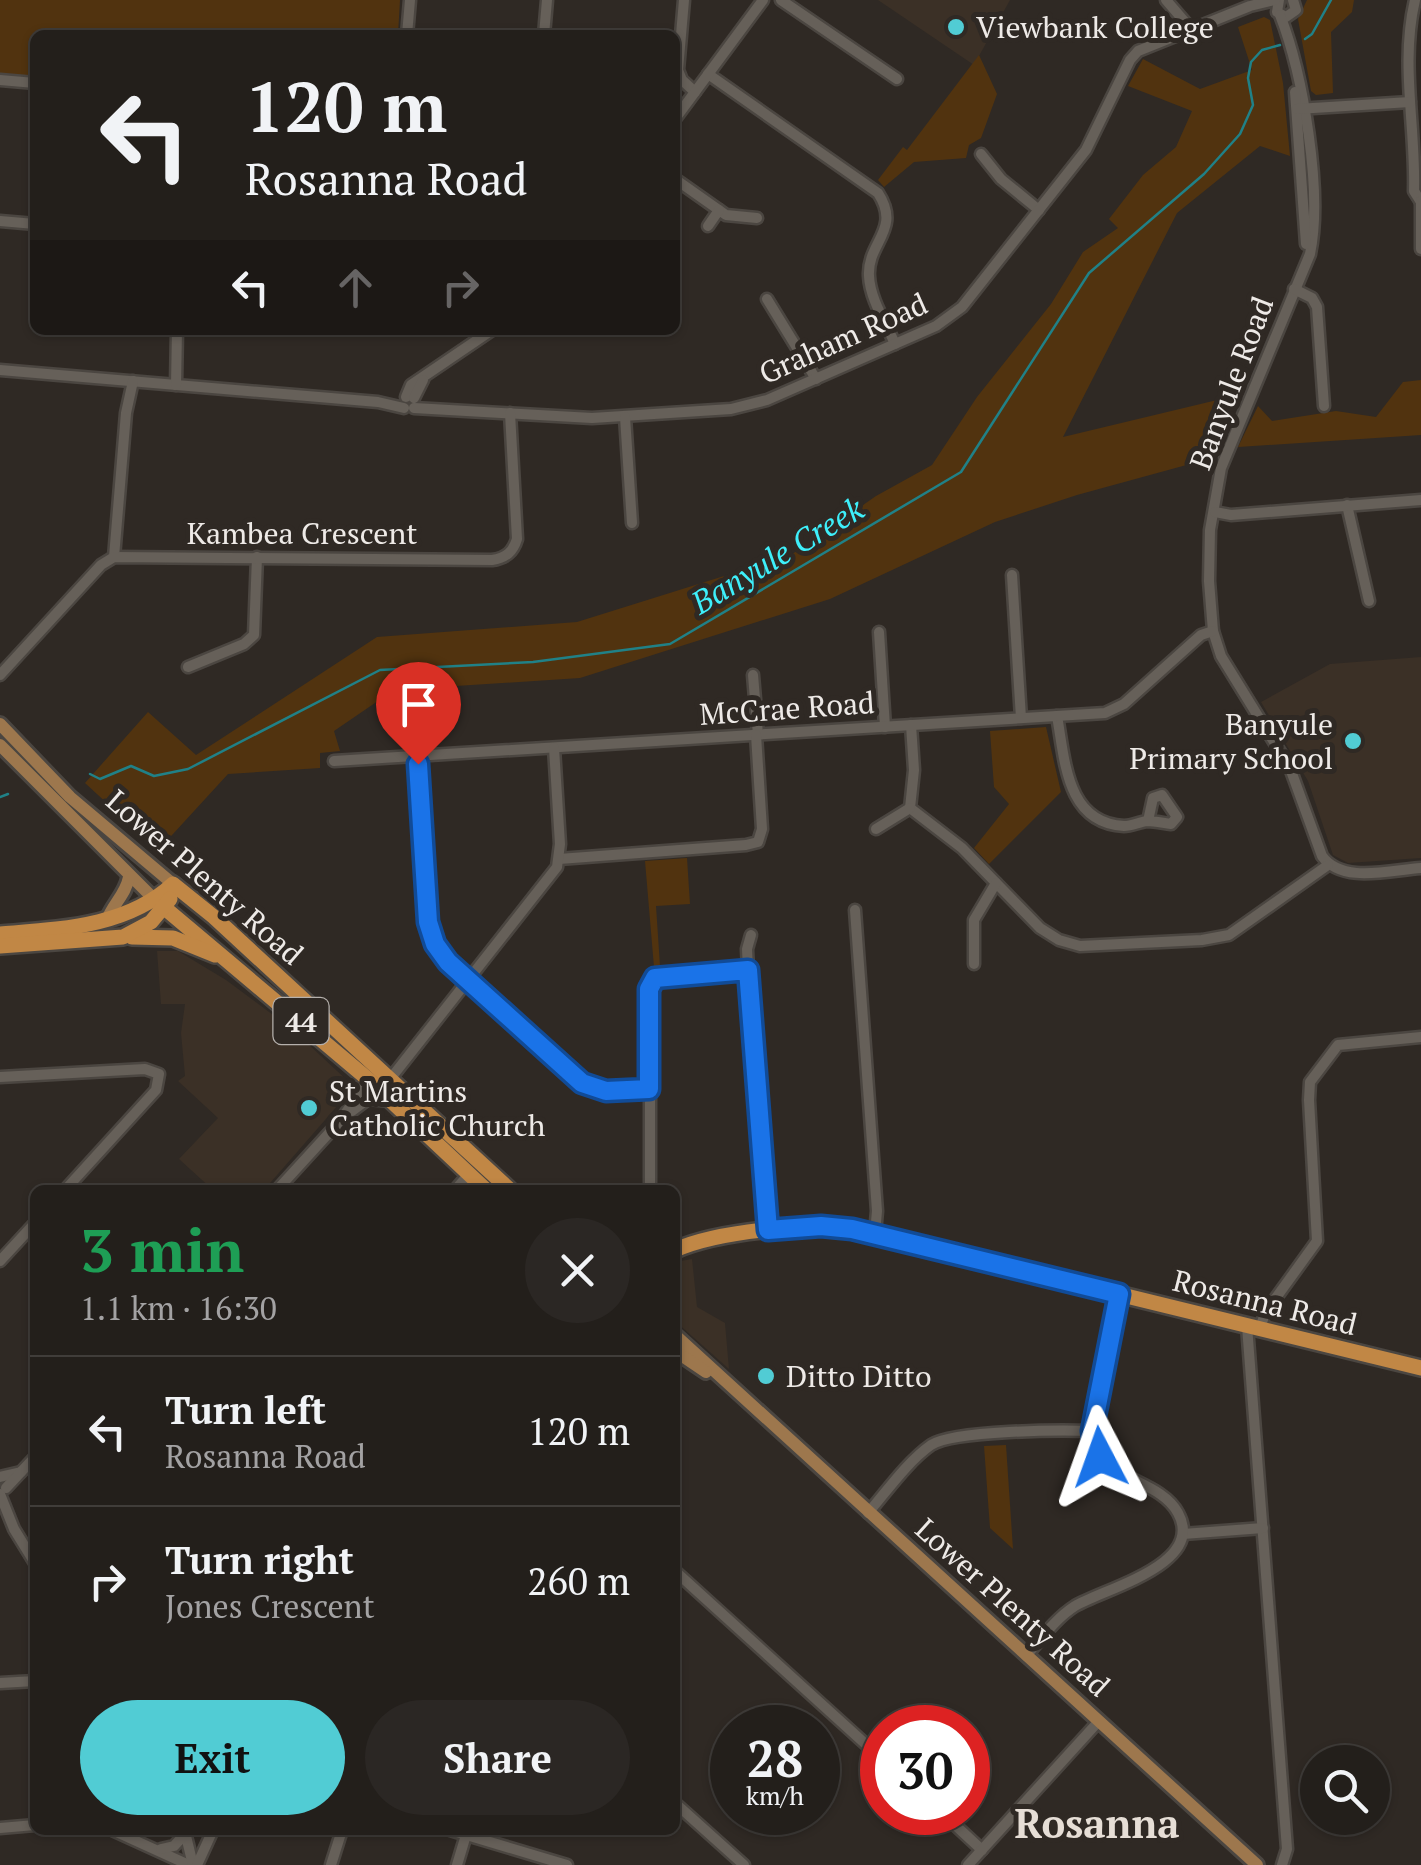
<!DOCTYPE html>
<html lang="en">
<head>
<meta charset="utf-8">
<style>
  body { margin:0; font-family:"PT Serif",serif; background:#2b2724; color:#f1f3f6; height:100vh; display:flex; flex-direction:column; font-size:38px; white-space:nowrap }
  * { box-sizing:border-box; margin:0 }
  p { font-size:32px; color:#a3a2a3 }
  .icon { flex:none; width:55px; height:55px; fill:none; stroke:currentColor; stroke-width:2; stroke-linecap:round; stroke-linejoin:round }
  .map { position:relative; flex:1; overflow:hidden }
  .panel { position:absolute; left:30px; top:1185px; width:650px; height:650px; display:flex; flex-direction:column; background:#231f1b; border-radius:15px; box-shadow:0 2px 8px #0004,0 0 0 2px #403d3a }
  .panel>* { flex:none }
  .guide { position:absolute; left:30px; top:30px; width:650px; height:305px; border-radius:15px; box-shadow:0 2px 8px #0004,0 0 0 2px #403d3a; background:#231f1b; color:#f1f3f6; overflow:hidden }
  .fabs { position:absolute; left:1300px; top:1745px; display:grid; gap:20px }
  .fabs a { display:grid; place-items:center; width:90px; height:90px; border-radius:50%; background:#231f1b; box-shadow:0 2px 8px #0004,0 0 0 2px #403d3a; font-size:50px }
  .speed { position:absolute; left:710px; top:1705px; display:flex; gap:20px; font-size:50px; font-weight:700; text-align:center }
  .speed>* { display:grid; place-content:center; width:130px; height:130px; border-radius:50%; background:#231f1b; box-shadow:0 2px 8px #0004,0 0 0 2px #403d3a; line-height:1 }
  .speed small { font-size:25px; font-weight:400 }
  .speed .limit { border:15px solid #d22; background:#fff; color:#111 }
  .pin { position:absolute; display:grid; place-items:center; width:85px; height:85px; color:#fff; margin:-102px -42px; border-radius:50% 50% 50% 0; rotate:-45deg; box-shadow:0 0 10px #0007 }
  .pin .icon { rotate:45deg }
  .me { position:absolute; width:110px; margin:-55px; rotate:356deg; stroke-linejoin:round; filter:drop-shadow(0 0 8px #0008) }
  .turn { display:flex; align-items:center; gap:35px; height:210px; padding:0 50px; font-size:45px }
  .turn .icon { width:130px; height:130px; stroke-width:2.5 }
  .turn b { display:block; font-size:70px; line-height:85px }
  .lanes { display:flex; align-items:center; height:95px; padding:0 50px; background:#0003; justify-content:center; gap:50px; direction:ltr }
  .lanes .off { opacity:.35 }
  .round { display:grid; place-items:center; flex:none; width:105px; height:105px; border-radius:52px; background:#2b2724 }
  .headline { display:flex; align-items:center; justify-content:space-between; height:170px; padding:0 50px }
  h1 { font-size:60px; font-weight:700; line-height:75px; color:#1e9e55 }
  .primary-button { display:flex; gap:20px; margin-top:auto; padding:20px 50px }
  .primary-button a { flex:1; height:115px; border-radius:60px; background:#51ccd4; color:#111; font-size:40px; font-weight:700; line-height:115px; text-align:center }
  .primary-button a+a { background:#2b2724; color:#f1f3f6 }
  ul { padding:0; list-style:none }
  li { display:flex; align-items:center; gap:30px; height:150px; padding:0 50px; border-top:2px solid #403d3a }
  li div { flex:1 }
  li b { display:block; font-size:38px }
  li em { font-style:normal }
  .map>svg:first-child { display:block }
  .built { fill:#3b3026 }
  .green { fill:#51330f }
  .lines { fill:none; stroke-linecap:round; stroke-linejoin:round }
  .stream { stroke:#208187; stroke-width:2.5 }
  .minor-casing { stroke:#4b4641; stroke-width:15 }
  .major-casing { stroke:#4b4641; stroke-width:18 }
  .highway-casing { stroke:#4b4641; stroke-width:20 }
  .minor { stroke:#666059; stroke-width:10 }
  .major { stroke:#9d774d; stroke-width:12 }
  .highway { stroke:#c18745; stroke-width:15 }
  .route-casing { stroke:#114b97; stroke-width:25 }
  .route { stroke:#1a73e8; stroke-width:18 }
  .poi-dot { fill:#51ccd4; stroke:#2f2924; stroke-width:4 }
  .labels { text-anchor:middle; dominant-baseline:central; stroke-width:10; stroke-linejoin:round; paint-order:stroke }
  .shield { fill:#2f2924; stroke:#b5b0ac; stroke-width:2.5 }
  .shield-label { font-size:28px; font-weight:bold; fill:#eeeae7 }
  .poi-label { font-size:30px; fill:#eeeae7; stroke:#2f2924; text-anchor:start }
  .street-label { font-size:30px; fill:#eeeae7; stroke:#2f2924 }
  .water-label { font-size:32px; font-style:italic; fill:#3eeffa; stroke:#2f2924 }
  .district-label { font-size:40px; font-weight:bold; fill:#e6ded6; stroke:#2f2924 }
</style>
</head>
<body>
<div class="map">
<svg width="1421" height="1865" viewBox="0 0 1421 1865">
  <rect width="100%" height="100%" fill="#2f2924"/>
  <g class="built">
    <path d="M878 0H1010L974 65Z"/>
    <path d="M1421 657V858L1348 863 1333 855 1308 781 1261 702 1330 664Z"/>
    <path d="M157 951H178L226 980 292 1029 351 1084 352 1089 264 1190H213L179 1159 218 1118 178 1081 185 1076 181 1033 185 1004H161Z"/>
    <path d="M692 1259 697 1307 725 1323 729 1369 675 1321V1262Z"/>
  </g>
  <g class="green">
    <path d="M0 0H400L398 35H35V76L0 73Z"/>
    <path d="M1307 0H1354L1352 12 1331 32 1333 93 1316 95 1311 91 1298 19Z"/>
    <path d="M1264 17 1270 20 1283 83 1290 156 1260 146 1177 213 1063 437 1238 395 1212 458 1077 495 995 522 830 599 580 678 394 690 334 731 340 751 320 753V768L228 774 162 846V854L85 783 148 712 196 755 377 637 577 622 791 555 876 496 932 465 977 397 1051 304 1083 252 1118 228 1109 219 1143 175 1176 147 1192 111 1128 86 1143 59 1200 89 1252 70 1238 27Z"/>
    <path d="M979 55 997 94 981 138 969 145 966 158 914 162 884 187 878 180 903 147 907 150Z"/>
    <path d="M1421 380V435L1238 447 1258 406 1272 421 1336 411 1376 417 1403 382Z"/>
    <path d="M1046 727 1061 792 989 864 974 848 1009 804 994 787 990 731Z"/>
    <path d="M687 858 690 904 656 906 660 966 654 967 645 861Z"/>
    <path d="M1006 1445 1013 1549 990 1528 984 1446Z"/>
  </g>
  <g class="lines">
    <g class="stream">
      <path d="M1305 39 1312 34 1331 0"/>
      <path d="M90 774 100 779 131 766 154 776 188 769 380 670 533 662 670 644 961 472 1089 273 1204 174 1240 134 1253 105 1248 78 1251 62 1262 50 1280 45"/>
      <path d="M0 797 8 794"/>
    </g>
    <defs>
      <g id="minor">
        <path d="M684 0 678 70 682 80 695 92"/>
        <path d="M781 0 897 79"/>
        <path d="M1166 0 1191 29"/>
        <path d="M1279 0 1277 12 1286 17 1296 10 1293 0"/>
        <path d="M1415 0C1400 63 1416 128 1414 191L1421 202"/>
        <path d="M1280 15C1303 74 1323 192 1310 254L1221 468 1210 530 1209 581 1213 631 1221 656 1290 768 1322 856C1342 884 1390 870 1421 868"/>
        <path d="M407 35 410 0"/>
        <path d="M544 35 547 0"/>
        <path d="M708 74 878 193C902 230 867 242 869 276 870 299 886 323 895 344"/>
        <path d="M0 80 35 83"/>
        <path d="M1295 92 1306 244"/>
        <path d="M1297 109 1410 102"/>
        <path d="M675 119 763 0"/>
        <path d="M981 154 1001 179 1039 210"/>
        <path d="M675 179 726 215 757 218"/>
        <path d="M1421 201V249"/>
        <path d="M0 221 35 224"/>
        <path d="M708 226 719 210"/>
        <path d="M1294 289 1312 298 1317 307 1324 406"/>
        <path d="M767 299 816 379"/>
        <path d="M0 370 378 402 404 408"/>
        <path d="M176 385 177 330"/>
        <path d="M406 397 411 385 492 330"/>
        <path d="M414 398 423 380"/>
        <path d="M414 408 592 418 731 409 767 400 936 326 962 307 1086 150 1130 60 1138 51 1250 6 1275 0"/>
        <path d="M625 417 632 523"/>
        <path d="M1347 505 1369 601"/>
        <path d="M1215 512 1231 515 1421 500"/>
        <path d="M114 557 126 413 133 381"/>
        <path d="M1012 575 1021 718"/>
        <path d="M879 632 885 727"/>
        <path d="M188 667 244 644 254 635 257 557"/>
        <path d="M0 675 101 565 114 557 492 560C506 558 513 552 517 539L510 413"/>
        <path d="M753 675 758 735"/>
        <path d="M1057 716C1065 760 1066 823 1124 826 1132 826 1139 822 1147 821 1155 821 1163 823 1171 824L1177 817 1162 795 1153 798 1148 821"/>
        <path d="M911 725 914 770 910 808 962 848 1040 928 1059 940 1080 946 1202 940 1229 935 1328 865"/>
        <path d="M417 757 428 922 439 950 583 1083 606 1091 649 1089"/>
        <path d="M334 761 1105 713 1124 704 1201 635 1213 631"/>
        <path d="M876 829 910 808"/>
        <path d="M559 859 746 845 758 842 762 829 756 735"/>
        <path d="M855 910 877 1211 875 1233"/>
        <path d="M974 964V920L996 883"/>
        <path d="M748 970 747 949 751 935"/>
        <path d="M0 1077 145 1069 159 1074 156 1090 65 1190"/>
        <path d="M391 1078 557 867 560 844 554 748"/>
        <path d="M352 1111 368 1099 391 1101"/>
        <path d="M277 1190 340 1121 369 1080"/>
        <path d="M455 1190 469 1174"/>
        <path d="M650 1190V984L659 977 748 970 768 1230"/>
        <path d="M0 1261 35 1223"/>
        <path d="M1247 1326 1287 1849 1282 1865"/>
        <path d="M1260 1329 1265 1313 1317 1241 1309 1100 1310 1082 1338 1045 1421 1037"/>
        <path d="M0 1477 21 1472"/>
        <path d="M6 1488 35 1457"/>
        <path d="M0 1494 14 1529 35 1563"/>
        <path d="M868 1513C887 1491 907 1462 931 1445 955 1430 1061 1430 1092 1431"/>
        <path d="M1183 1534 1263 1528"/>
        <path d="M675 1571 882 1759"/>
        <path d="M1026 1656C1041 1639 1056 1618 1075 1606 1106 1588 1206 1564 1178 1513 1158 1476 1093 1481 1092 1431L1119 1294"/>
        <path d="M0 1683 35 1681"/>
        <path d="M675 1803 744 1865"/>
        <path d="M941 1812 982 1850"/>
        <path d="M0 1828 35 1825"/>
        <path d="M112 1830 189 1865"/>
        <path d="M450 1830 567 1865"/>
        <path d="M185 1832 193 1865"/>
        <path d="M161 1849 174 1846 185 1834"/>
        <path d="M197 1865 213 1830"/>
        <path d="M331 1865 342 1830"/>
        <path d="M457 1865 466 1835"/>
        <path d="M968 1865 1098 1722"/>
      </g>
      <g id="major">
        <path d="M0 724 70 797 173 884"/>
        <path d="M0 745 154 899"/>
        <path d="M107 920C113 904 126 894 129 877"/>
        <path d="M675 1335 1257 1865"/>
        <path d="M675 1351 706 1372"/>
      </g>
      <g id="highway">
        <path d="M154 899 369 1080 486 1190"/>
        <path d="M0 934C60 929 127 927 173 884L214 917 510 1190"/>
        <path d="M132 937 173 938 215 955"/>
        <path d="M0 946 123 937 151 922 170 899"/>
        <path d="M675 1250C718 1231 805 1223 852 1229L1421 1368"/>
      </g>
    </defs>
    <use href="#minor" class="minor-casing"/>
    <use href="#major" class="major-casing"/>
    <use href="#highway" class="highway-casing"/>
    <use href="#minor" class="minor"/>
    <use href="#major" class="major"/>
    <use href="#highway" class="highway"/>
  </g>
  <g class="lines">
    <defs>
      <path id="route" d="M418 764 428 922 435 944 448 962 582 1083 606 1091 649 1089V989L655 978 748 970 768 1230 821 1226 852 1229 1119 1294 1092 1431 1094 1446 1100 1457"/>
    </defs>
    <use href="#route" class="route-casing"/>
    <use href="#route" class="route"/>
  </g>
  <g class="poi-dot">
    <circle cx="956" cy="27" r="10"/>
    <circle cx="1353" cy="741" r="10"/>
    <circle cx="309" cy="1108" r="10"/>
    <circle cx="766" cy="1376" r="10"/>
  </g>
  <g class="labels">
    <rect class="shield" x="273.5" y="998" width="55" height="46" rx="8"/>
    <g class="shield-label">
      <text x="301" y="1021">44</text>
    </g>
    <g class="poi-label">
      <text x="976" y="27">Viewbank College</text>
      <text x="1333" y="724" text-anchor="end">Banyule<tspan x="1333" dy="34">Primary School</tspan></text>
      <text x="329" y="1091">St Martins<tspan x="329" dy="34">Catholic Church</tspan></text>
      <text x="786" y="1376">Ditto Ditto</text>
    </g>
    <g class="street-label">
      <text transform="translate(843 338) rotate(-24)">Graham Road</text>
      <text transform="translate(1231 383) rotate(-69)">Banyule Road</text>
      <text x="302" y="533">Kambea Crescent</text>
      <text transform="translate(787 708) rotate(-4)">McCrae Road</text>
      <text transform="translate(205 877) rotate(41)">Lower Plenty Road</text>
      <text transform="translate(1265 1302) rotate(14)">Rosanna Road</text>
      <text transform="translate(1013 1607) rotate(42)">Lower Plenty Road</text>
    </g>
    <g class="water-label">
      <text transform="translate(777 555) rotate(-31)">Banyule Creek</text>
    </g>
    <g class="district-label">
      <text x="1097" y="1822">Rosanna</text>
    </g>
  </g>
</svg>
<div class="fabs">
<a><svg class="icon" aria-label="search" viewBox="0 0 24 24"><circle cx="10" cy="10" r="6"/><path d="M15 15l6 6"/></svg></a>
</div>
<div class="speed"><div>28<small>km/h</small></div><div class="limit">30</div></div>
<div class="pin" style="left:418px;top:764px;background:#d93025"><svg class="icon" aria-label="arrive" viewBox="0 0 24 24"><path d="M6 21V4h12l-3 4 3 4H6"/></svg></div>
<svg class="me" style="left:1100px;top:1457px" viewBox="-20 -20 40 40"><path d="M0-17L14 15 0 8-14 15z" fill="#1a73e8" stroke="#fff" stroke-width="4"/></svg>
<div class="guide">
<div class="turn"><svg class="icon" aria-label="left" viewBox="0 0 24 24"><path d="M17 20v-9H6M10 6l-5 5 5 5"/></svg><div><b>120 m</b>Rosanna Road</div></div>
<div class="lanes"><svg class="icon" aria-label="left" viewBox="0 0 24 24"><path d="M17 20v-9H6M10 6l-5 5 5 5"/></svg><svg class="icon off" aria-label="ahead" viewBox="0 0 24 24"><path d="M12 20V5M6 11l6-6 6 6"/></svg><svg class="icon off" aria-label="right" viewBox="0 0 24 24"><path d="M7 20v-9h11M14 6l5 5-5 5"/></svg></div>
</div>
<section class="panel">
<div class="headline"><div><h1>3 min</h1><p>1.1 km · 16:30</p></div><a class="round"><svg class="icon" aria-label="close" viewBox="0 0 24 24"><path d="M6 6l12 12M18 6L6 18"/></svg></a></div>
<ul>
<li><svg class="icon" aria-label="left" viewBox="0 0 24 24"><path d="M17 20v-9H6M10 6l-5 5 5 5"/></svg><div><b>Turn left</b><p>Rosanna Road</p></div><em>120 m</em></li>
<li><svg class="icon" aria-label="right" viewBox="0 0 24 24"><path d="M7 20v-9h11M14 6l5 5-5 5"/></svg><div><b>Turn right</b><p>Jones Crescent</p></div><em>260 m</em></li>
</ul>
<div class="primary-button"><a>Exit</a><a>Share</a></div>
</section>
</div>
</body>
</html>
